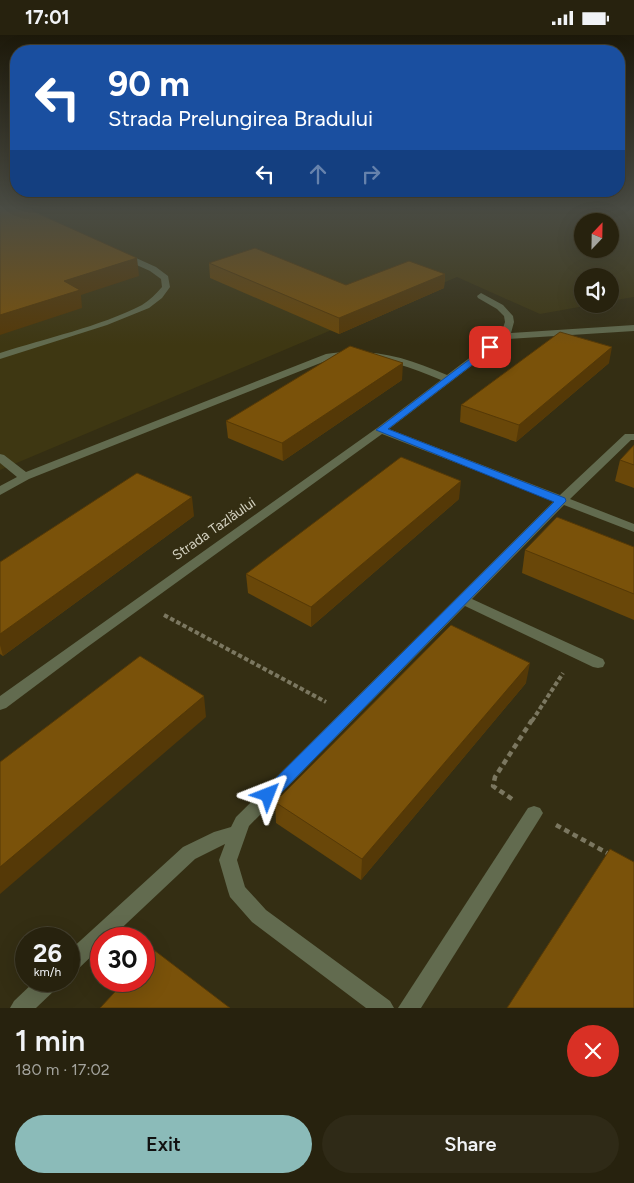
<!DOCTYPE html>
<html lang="en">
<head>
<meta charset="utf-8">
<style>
  body { margin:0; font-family:Figtree,sans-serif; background:#2f2a17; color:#f1f3f6; height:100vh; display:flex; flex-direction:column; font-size:19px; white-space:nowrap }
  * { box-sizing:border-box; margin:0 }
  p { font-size:16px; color:#a4a49e }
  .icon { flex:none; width:28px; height:28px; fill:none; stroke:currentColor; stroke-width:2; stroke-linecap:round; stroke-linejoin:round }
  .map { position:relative; height:973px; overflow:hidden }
  .panel { display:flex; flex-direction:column; background:#27220e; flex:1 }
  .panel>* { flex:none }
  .top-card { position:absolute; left:10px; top:10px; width:615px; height:152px; border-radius:20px; box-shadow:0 5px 20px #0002,0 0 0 1px #433f2e; background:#1a4fa0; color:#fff; overflow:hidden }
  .needle { width:32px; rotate:22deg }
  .controls { position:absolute; left:574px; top:178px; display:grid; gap:10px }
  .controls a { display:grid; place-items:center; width:45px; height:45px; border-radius:50%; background:#27220e; box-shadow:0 5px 20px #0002,0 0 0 1px #433f2e; font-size:25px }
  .speed { position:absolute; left:15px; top:892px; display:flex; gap:10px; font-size:25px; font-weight:700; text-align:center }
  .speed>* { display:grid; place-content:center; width:65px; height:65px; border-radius:50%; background:#27220e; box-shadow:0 5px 20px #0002,0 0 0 1px #433f2e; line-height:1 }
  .speed small { font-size:12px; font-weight:400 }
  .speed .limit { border:8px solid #d22; background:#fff; color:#111 }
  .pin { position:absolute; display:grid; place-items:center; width:42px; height:42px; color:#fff; margin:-21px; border-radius:10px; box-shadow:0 2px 8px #0006 }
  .me { position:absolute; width:55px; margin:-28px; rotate:45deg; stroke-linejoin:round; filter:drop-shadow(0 0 4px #0008) }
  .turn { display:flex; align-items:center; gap:18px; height:105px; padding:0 15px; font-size:22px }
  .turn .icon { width:65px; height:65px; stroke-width:2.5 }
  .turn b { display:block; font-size:35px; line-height:42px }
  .lanes { display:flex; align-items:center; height:48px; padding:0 15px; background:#0003; justify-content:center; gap:25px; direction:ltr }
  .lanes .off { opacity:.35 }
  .round { display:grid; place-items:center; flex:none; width:52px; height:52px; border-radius:26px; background:#2f2a17 }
  .summary { display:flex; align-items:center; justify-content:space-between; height:85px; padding:0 15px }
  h1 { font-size:30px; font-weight:600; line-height:38px }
  .primary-button { display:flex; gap:10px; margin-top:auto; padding:10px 15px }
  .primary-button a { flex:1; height:58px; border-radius:30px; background:#8bbbb9; color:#111; font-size:20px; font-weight:600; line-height:58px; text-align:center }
  .primary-button a+a { background:#2f2a17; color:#f1f3f6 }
  .status { display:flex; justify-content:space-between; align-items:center; height:35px; padding:0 25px; background:#27220e; direction:ltr }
  .status svg { height:14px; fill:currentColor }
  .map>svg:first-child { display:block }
  .built { fill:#3e3712; fill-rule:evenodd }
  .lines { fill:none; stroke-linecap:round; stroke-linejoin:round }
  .path-far1 { stroke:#7b7760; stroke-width:4; stroke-dasharray:4.5 2.5; stroke-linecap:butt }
  .path { stroke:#7b7760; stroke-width:4.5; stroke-dasharray:5.5 4; stroke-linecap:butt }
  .minor { fill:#626b4f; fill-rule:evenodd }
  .wall { fill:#694709 }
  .shaded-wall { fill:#553907 }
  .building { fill:#7a520a; stroke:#553907 }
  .route { fill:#1a73e8; stroke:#114b97 }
  .labels { text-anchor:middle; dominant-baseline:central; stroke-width:5; stroke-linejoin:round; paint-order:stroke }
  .street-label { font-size:14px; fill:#d4d2c1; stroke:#342e13 }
</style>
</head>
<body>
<div class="status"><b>17:01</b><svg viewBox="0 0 49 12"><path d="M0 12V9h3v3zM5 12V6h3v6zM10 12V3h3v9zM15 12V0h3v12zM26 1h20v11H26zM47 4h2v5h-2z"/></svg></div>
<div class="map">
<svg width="634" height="973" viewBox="0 0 634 973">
  <rect width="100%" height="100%" fill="#342e13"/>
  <path class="built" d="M0 174H634V262L610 266V241H582V269H596L540 279 457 242 0 435ZM582 186H610V214H582Z"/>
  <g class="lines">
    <g class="path-far1">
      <path d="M164 580 326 667"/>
      <path d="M532 686 563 638"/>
    </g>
    <g class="path">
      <path d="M512 764 493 751 495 742 532 685"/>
      <path d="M556 790 609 819"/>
    </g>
    <g class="minor">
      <path d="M119 218H125L156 232 168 241 170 252 162 263 149 273 107 290 0 324V318C46 303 99 292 142 270 150 265 156 259 162 252L161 244 150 236 119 222Z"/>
      <path d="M481 258 503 270 513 281 514 287 511 298 634 290V296L507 304 389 394 560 460 625 399H634V405H631L570 464 634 489V497L564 470 472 564 603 624 605 628 603 632 598 633 593 632 465 571 249 791 237 825 245 852 266 875 390 966 394 973H366L252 887 230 862 228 856 219 825 225 809 195 824 110 904H101V912L76 936 69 939V916L183 812 214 797 231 792 236 782 554 466 382 399 86 613 6 673 0 675V661L377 393 441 345C401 328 372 318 328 325L29 444 0 460V451L17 442 0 428V419L4 420 26 437 326 319C372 312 405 322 447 340L501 299 505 287 504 281 497 274 478 263 477 261Z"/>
      <path d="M534 771 540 773 543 778 540 783 421 973H398L528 773Z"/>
      <path d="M35 946H60L57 953 36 973H10L14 966Z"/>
    </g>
  </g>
  <g class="wall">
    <path d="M209 228 346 250 445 239 444 253 339 299 210 243Z"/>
    <path d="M609 328 516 407 460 387 461 370Z"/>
    <path d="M402 345 283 426 228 403 226 386Z"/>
    <path d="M634 410V453L615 446 620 425Z"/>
    <path d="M459 464 311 592 248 558 246 539Z"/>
    <path d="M194 481 3 621 0 619V527Z"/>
    <path d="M634 512V585L522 538 525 515Z"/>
    <path d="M526 648 361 845 276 788 275 767Z"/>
  </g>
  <g class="shaded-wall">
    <path d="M137 223 139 241 81 260 82 273 0 300V280L64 246Z"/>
    <path d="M445 239 444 253 339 299V283Z"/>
    <path d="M612 312 609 328 516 407 519 390Z"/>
    <path d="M403 328 402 345 283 426 282 408Z"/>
    <path d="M461 446 459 464 311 592V572Z"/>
    <path d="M192 462 194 481 3 621 0 610V599Z"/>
    <path d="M530 628 526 648 361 845 362 824Z"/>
    <path d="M204 661 206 682 0 859V832Z"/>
  </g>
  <g class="building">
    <path d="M0 174H28L137 223 64 246 80 255 0 280Z"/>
    <path d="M255 213 346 250 409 226 445 239 339 283 209 228Z"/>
    <path d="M560 297 612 312 519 390 461 370Z"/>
    <path d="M350 311 403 328 282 408 226 386Z"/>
    <path d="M634 410V430L620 425Z"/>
    <path d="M401 422 461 446 311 572 246 539Z"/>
    <path d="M137 438 192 462 0 599V527Z"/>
    <path d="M557 482 634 512V559L525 515Z"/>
    <path d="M451 590 530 628 362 824 275 767Z"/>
    <path d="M140 621 204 661 0 832V727Z"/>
    <path d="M610 814 634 827V973H507Z"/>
    <path d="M154 915 230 973H100L125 946H144V926Z"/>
  </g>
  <linearGradient id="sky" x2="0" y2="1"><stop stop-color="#1d190a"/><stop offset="0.56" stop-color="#4a4c44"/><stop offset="1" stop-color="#4a4c44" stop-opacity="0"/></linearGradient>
  <rect width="634" height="310" fill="url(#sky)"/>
  <path class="route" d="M490 309 493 310V314L388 394 565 463 566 466 274 765 268 767 263 765 261 760 263 756 554 467 376 395Z"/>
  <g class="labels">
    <g class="street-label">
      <text transform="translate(214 494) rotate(-35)">Strada Tazlăului</text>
    </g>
  </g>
</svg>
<div class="controls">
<a><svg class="needle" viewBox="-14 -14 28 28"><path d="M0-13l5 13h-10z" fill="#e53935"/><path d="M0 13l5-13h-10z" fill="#a4a49e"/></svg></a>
<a><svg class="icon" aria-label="sound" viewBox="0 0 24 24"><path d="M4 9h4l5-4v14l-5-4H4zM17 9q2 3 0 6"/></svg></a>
</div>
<div class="speed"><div>26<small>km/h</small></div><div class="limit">30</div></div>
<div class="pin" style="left:490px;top:312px;background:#d93025"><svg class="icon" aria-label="arrive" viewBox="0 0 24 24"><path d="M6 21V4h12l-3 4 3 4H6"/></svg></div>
<svg class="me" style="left:268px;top:760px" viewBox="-20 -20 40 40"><path d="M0-17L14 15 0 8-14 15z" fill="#1a73e8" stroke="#fff" stroke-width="4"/></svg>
<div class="top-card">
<div class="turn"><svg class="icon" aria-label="left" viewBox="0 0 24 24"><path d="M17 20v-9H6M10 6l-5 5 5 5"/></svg><div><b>90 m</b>Strada Prelungirea Bradului</div></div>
<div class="lanes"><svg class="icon" aria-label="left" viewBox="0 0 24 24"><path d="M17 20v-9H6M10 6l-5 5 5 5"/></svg><svg class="icon off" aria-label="ahead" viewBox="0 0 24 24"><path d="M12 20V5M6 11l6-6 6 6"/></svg><svg class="icon off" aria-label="right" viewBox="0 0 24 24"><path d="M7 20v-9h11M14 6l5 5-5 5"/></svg></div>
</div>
</div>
<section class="panel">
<div class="summary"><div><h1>1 min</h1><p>180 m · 17:02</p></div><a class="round" style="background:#d93025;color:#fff"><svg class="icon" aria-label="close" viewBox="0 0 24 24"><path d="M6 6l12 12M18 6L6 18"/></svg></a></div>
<div class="primary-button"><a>Exit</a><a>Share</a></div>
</section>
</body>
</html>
